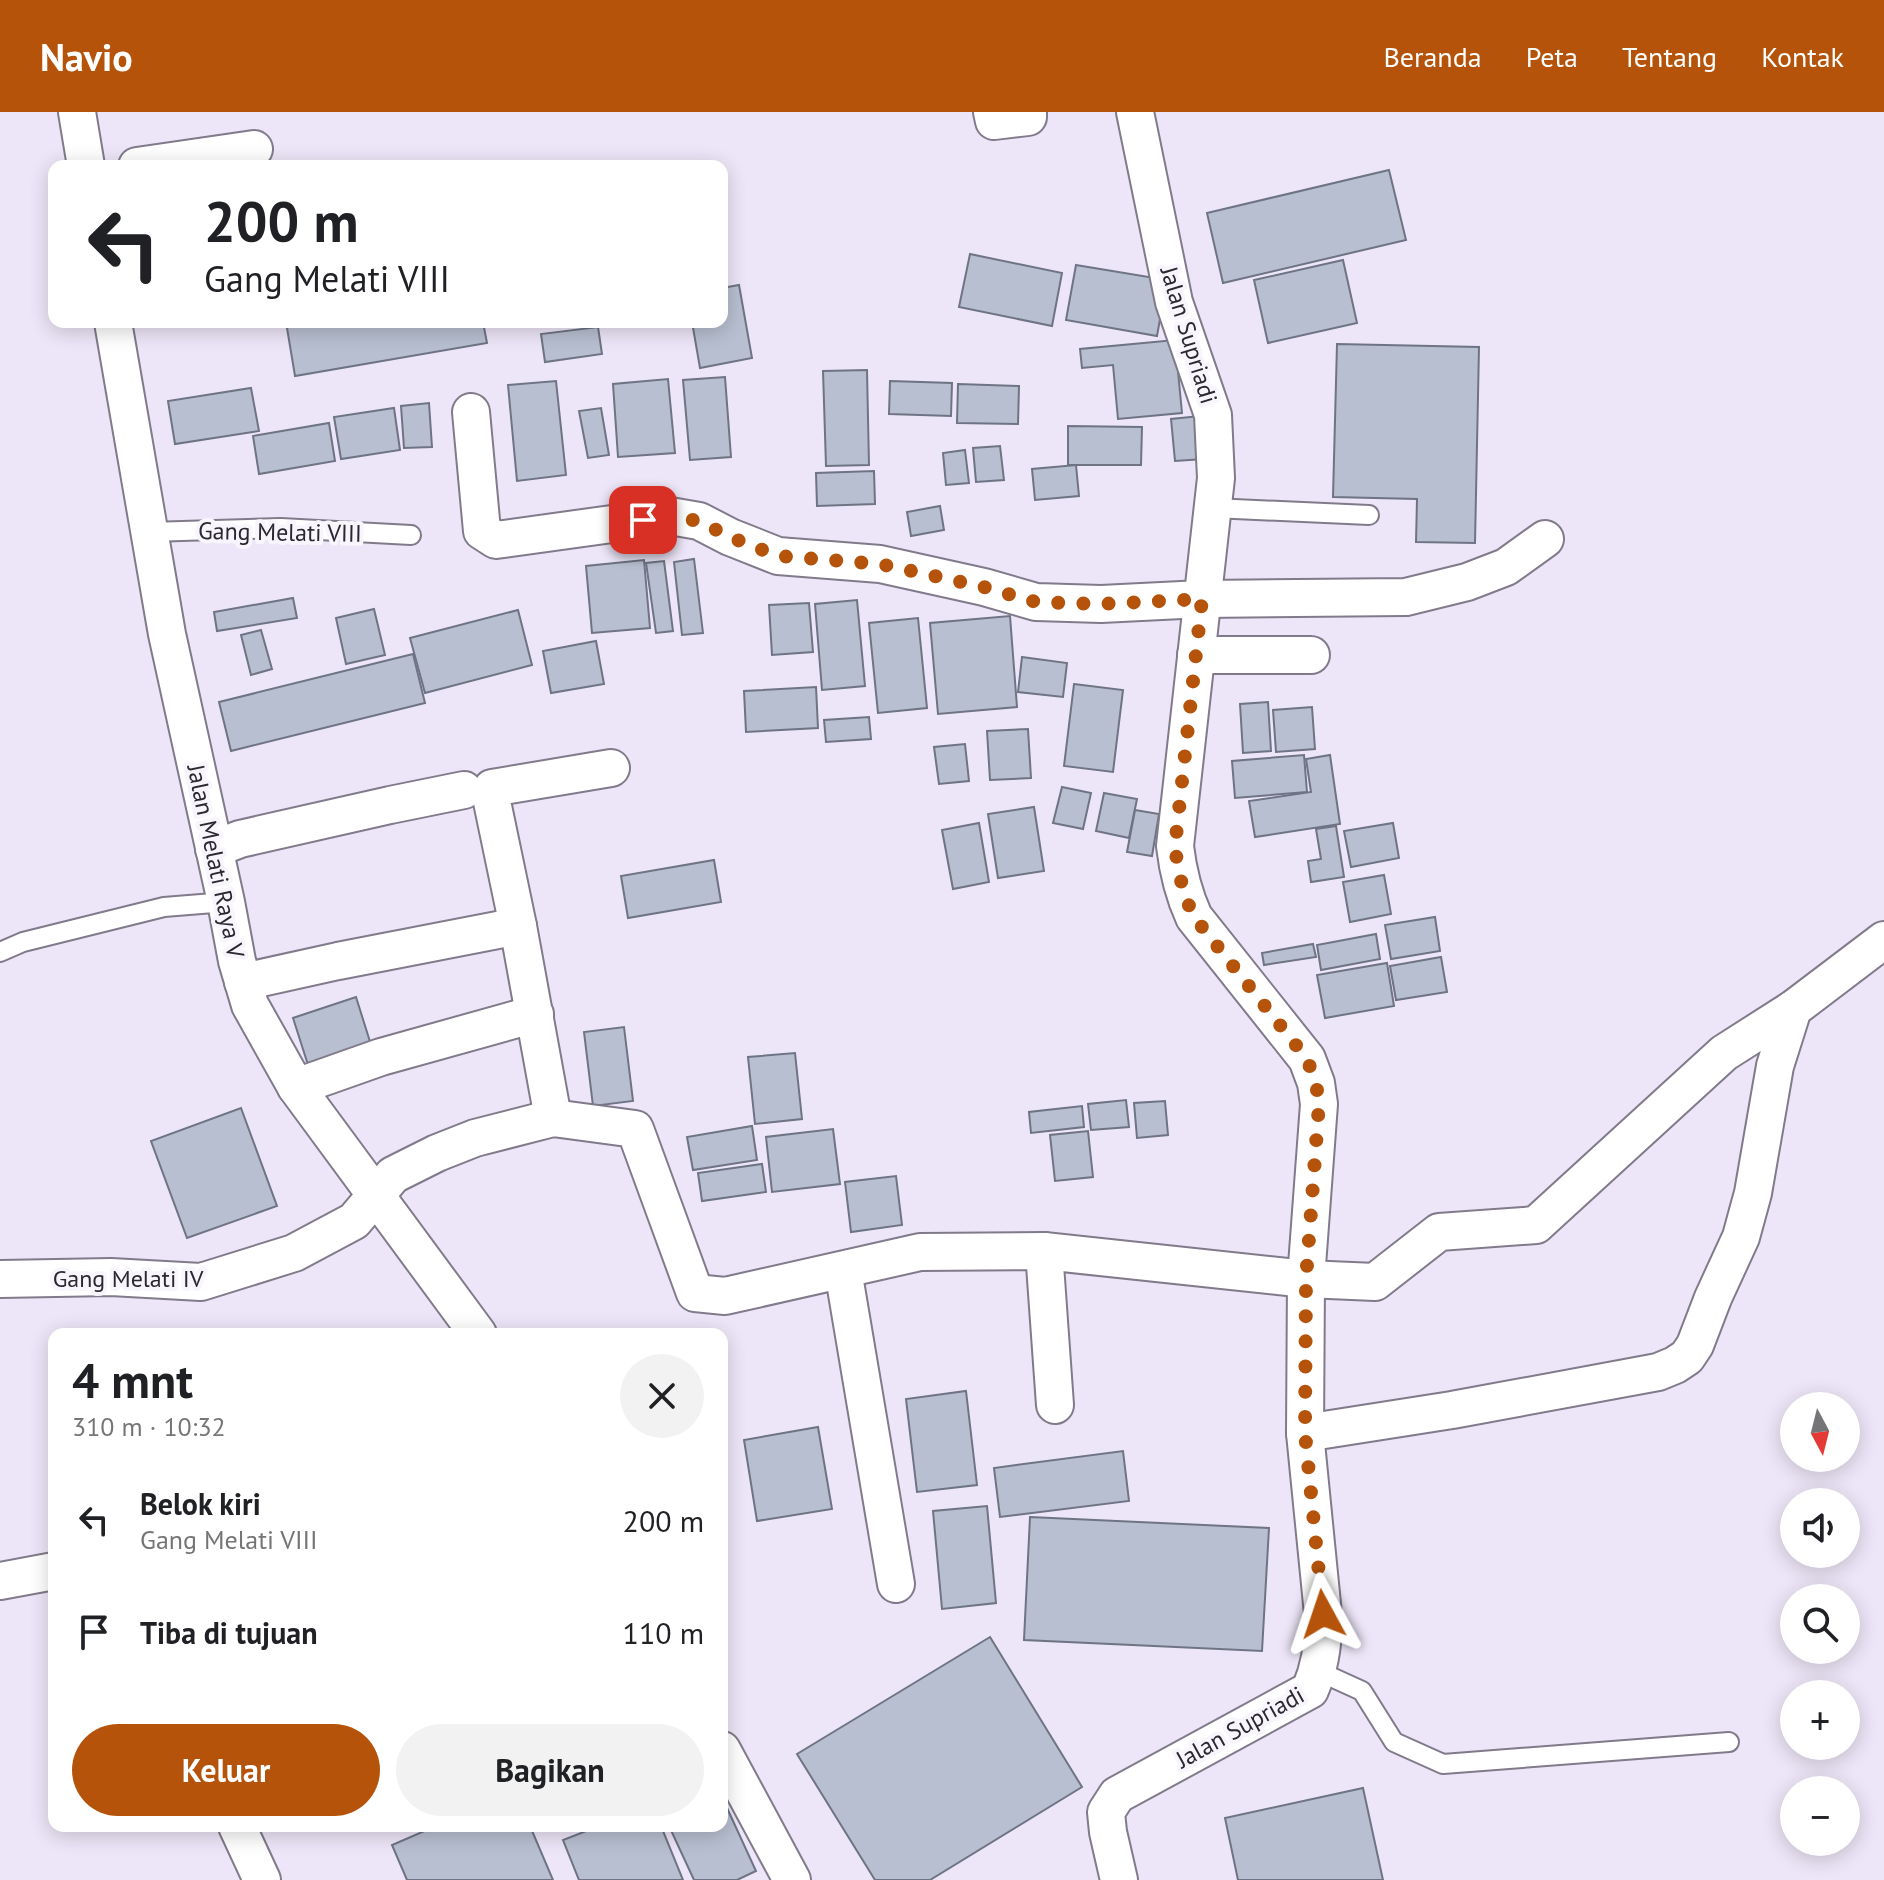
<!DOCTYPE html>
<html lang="id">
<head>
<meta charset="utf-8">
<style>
  body { margin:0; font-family:"PT Sans",sans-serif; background:#f2f2f2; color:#202124; height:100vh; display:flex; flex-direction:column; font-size:30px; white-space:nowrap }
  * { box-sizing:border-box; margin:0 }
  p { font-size:26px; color:#757577 }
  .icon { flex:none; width:44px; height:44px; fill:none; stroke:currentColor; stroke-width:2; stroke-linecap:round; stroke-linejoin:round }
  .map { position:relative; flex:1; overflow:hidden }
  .panel { position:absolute; left:48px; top:1216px; width:680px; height:504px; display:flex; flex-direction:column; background:#fff; border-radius:16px; box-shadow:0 4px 20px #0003 }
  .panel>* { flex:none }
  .banner { position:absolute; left:48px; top:48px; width:680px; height:168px; border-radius:16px; box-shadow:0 4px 20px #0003; background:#fff; color:#202124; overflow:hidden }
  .needle { width:52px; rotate:173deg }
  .tools { position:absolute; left:1780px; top:1280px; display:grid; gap:16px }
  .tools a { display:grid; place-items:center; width:80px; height:80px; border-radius:50%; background:#fff; box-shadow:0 4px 20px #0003; font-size:40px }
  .pin { position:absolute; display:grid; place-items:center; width:68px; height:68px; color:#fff; margin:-34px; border-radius:16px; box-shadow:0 4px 12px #0006 }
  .me { position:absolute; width:88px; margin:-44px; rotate:355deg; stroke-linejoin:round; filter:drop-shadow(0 0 6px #0008) }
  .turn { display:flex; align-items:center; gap:28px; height:168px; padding:0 24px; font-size:36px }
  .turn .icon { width:104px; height:104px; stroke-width:2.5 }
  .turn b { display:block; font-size:56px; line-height:68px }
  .round { display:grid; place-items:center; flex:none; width:84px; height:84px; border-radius:42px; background:#f2f2f2 }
  .summary { display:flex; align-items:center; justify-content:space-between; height:136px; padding:0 24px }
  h1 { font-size:48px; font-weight:800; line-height:60px }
  .primary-button { display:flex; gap:16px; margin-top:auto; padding:16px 24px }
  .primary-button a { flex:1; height:92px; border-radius:48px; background:#b45309; color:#fff; font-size:32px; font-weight:800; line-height:92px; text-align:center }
  .primary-button a+a { background:#f2f2f2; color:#202124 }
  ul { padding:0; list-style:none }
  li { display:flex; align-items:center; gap:24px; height:112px; padding:0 24px }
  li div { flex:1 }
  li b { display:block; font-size:30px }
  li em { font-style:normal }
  header { display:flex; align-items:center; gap:48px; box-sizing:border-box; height:112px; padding:0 40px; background:#b45309; color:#fff }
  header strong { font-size:38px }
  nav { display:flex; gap:44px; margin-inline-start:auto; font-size:28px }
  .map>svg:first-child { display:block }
  .building { fill:#b8bfd0; stroke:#6e7484; stroke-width:2 }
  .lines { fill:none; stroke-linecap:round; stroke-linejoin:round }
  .lane-casing { stroke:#807a8a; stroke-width:22 }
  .street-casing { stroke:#807a8a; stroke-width:40 }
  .lane { stroke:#fff; stroke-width:18 }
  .street { stroke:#fff; stroke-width:36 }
  .route { stroke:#b45309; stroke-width:14; stroke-dasharray:0 25.2 }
  .labels { text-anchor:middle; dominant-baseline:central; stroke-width:8; stroke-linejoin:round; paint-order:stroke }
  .street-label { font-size:24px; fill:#2b282f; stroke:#f8f5fd }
</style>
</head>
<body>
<header>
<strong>Navio</strong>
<nav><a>Beranda</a><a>Peta</a><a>Tentang</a><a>Kontak</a></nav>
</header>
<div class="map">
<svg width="1884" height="1768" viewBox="0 0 1884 1768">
  <rect width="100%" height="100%" fill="#ede6f8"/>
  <g class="building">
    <path d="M1389 58 1406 128 1223 171 1207 101Z"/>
    <path d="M970 142 1062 161 1052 214 959 195Z"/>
    <path d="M1343 148 1357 211 1268 231 1254 168Z"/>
    <path d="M1076 153 1167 168 1157 224 1066 208Z"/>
    <path d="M739 173 752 246 700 256 692 210H722V176Z"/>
    <path d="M286 210H483L487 231 295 264Z"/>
    <path d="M598 215 602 242 545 250 541 222Z"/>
    <path d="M1175 228 1182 301 1118 307 1113 253 1082 256 1080 237Z"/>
    <path d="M1337 232 1479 235 1475 431 1416 430 1417 387 1333 385Z"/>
    <path d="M867 258 869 353 826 354 823 259Z"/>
    <path d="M725 265 731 345 690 348 683 268Z"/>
    <path d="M668 267 675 341 618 345 613 272Z"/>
    <path d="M556 269 566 363 517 369 508 273Z"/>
    <path d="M890 269 952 271 951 304 889 302Z"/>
    <path d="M958 272 1019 274 1018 312 957 311Z"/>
    <path d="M251 276 259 319 175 332 168 289Z"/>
    <path d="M429 291 432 335 404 336 401 294Z"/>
    <path d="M394 296 400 338 341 347 334 305Z"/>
    <path d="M601 296 609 343 588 346 579 299Z"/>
    <path d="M1200 304 1204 347 1175 349 1171 307Z"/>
    <path d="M329 311 335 349 259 362 253 324Z"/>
    <path d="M1068 314 1142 315 1141 353H1068Z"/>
    <path d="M1000 334 1004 368 976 370 973 336Z"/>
    <path d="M965 338 969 371 946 373 943 341Z"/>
    <path d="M1076 353 1079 384 1035 388 1032 357Z"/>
    <path d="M874 359 875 392 817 394 816 361Z"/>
    <path d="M940 394 944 418 911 424 907 400Z"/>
    <path d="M694 447 703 521 682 523 674 450Z"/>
    <path d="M644 448 650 516 592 521 586 454Z"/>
    <path d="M664 449 673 519 656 521 646 451Z"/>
    <path d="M293 486 297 506 217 519 214 500Z"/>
    <path d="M857 488 865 574 822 578 815 492Z"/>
    <path d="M809 491 813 540 772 543 769 493Z"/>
    <path d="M374 497 385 543 346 552 336 506Z"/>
    <path d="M518 498 532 553 425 581 410 526Z"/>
    <path d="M1010 504 1017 595 938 602 930 511Z"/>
    <path d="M918 506 927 596 878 601 869 511Z"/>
    <path d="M261 518 272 557 251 563 241 523Z"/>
    <path d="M596 529 604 572 551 581 543 539Z"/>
    <path d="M413 542 425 591 231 639 219 590Z"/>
    <path d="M1022 545 1067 551 1063 585 1018 580Z"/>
    <path d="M1074 572 1123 578 1113 660 1064 654Z"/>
    <path d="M816 575 818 616 746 620 744 579Z"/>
    <path d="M1268 590 1271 639 1243 641 1240 592Z"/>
    <path d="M1312 595 1315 637 1276 640 1273 598Z"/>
    <path d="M869 605 871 627 826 630 824 608Z"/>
    <path d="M1028 617 1031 666 990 668 987 619Z"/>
    <path d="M965 632 969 669 939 672 934 635Z"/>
    <path d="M1304 643 1307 680 1235 686 1232 649Z"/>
    <path d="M1330 643 1340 712 1255 725 1249 689 1311 680 1306 647Z"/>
    <path d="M1062 675 1091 681 1083 717 1053 711Z"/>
    <path d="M1104 681 1137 687 1129 726 1096 719Z"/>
    <path d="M1034 695 1044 759 998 766 988 702Z"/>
    <path d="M1135 698 1159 702 1152 744 1127 740Z"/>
    <path d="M979 711 989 770 953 777 942 718Z"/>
    <path d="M1393 711 1399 746 1351 755 1344 719Z"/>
    <path d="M1336 714 1344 765 1311 770 1308 749 1321 747 1316 717Z"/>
    <path d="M714 748 721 790 628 806 621 764Z"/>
    <path d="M1384 763 1391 802 1350 810 1343 770Z"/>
    <path d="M1435 805 1440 839 1391 847 1385 813Z"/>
    <path d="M1376 822 1380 847 1321 858 1317 833Z"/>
    <path d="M1313 832 1316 845 1264 853 1262 841Z"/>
    <path d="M1441 845 1447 880 1396 888 1390 854Z"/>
    <path d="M1387 851 1394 894 1325 906 1317 863Z"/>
    <path d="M356 885 372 936 309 956 293 906Z"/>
    <path d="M624 915 633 989 593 994 584 920Z"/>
    <path d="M795 941 802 1007 755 1012 748 945Z"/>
    <path d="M1126 988 1129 1015 1091 1018 1088 992Z"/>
    <path d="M1165 989 1168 1023 1137 1026 1134 991Z"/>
    <path d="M1082 994 1084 1015 1031 1021 1029 1000Z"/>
    <path d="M241 996 277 1094 187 1126 151 1029Z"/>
    <path d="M752 1014 757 1048 693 1058 687 1025Z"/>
    <path d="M833 1017 840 1072 772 1080 766 1025Z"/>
    <path d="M1088 1019 1093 1065 1055 1069 1050 1023Z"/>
    <path d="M762 1052 766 1080 702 1089 698 1061Z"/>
    <path d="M896 1064 902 1113 851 1120 845 1070Z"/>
    <path d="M966 1279 977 1373 917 1380 906 1287Z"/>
    <path d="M818 1315 832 1397 757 1409 744 1328Z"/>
    <path d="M1123 1339 1129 1389 1000 1405 994 1356Z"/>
    <path d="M987 1394 996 1491 942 1497 933 1399Z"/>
    <path d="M1030 1405 1269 1416 1262 1539 1024 1528Z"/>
    <path d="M990 1525 1082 1675 930 1768H875L797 1642Z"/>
    <path d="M1363 1676 1383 1768H1238L1225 1706Z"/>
    <path d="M722 1685 756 1759 737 1768H694L669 1714H722Z"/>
    <path d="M436 1714H530L553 1768H407L392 1733Z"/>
    <path d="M599 1714H661L683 1768H579L563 1728Z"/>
  </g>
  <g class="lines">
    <defs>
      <g id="lane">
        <path d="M1213 396 1369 403"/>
        <path d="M149 420 281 416 411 423"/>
        <path d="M0 840 23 830 164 795 226 790"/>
        <path d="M1318 1559 1362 1579 1394 1630 1443 1652 1729 1630"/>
      </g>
      <g id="street">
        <path d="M77 0 86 54"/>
        <path d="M992 0 994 9 1028 5V0"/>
        <path d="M137 54 254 37"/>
        <path d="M113 210 167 522 226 790 237 849 250 893 296 975 478 1222"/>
        <path d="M471 300 482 419 496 428 670 404 699 409 730 425 778 444 880 452 984 475 1036 490 1101 492 1202 487 1406 485 1467 470 1506 455 1545 427"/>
        <path d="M1196 543H1311"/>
        <path d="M214 737 240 727 390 693 464 678"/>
        <path d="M243 870 338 849 518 814"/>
        <path d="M296 975 381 945 535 902"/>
        <path d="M553 1006 518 814 490 680 492 676 611 656"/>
        <path d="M1044 1139 1306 1167 1375 1170 1439 1120 1536 1113 1724 941 1793 897"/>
        <path d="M843 1158 896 1472"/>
        <path d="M0 1167 111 1165 201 1170 294 1141 354 1109 393 1063 437 1041 475 1026 553 1006 635 1017 695 1181 725 1184 920 1140 1044 1139 1055 1293"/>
        <path d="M1305 1321 1452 1298 1658 1260 1675 1253 1687 1245 1695 1233 1713 1186 1741 1125 1753 1081 1775 954 1793 897 1884 828"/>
        <path d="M0 1469 54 1459"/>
        <path d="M722 1638 792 1768"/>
        <path d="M237 1714 262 1768"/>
        <path d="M1119 1768 1108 1720 1106 1700 1117 1683 1310 1578C1321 1553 1324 1529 1323 1502L1305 1321 1306 1167 1319 992 1316 971 1307 947 1194 805C1183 781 1178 760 1175 734L1216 366 1213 303 1174 190 1135 0"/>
      </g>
    </defs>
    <use href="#lane" class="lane-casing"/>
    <use href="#street" class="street-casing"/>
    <use href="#lane" class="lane"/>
    <use href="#street" class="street"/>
  </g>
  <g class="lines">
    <path class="route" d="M643 408 670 404 699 409 730 425 778 444 880 452 984 475 1036 490 1101 492 1202 487 1175 734C1178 760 1183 782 1194 805L1307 947 1316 971 1319 992 1306 1167 1305 1321 1323 1502"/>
  </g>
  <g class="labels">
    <g class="street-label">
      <text transform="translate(1189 223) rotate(73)">Jalan Supriadi</text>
      <text transform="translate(280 420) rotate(1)">Gang Melati VIII</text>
      <text transform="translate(216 749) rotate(78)">Jalan Melati Raya V</text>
      <text x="128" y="1166">Gang Melati IV</text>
      <text transform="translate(1240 1615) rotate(-29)">Jalan Supriadi</text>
    </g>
  </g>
</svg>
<div class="tools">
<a><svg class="needle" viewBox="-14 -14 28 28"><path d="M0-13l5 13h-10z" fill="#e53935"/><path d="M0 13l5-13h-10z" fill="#757577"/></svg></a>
<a><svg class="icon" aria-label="sound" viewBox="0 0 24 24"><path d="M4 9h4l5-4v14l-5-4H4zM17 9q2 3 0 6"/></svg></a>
<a><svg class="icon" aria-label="search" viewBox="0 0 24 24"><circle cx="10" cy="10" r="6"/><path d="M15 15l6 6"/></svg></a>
<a>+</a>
<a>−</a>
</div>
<div class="pin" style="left:643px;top:408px;background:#d93025"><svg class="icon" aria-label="arrive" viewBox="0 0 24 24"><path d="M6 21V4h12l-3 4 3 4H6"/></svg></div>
<svg class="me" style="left:1323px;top:1502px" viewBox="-20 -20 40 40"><path d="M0-17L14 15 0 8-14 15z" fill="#b45309" stroke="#fff" stroke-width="4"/></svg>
<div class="banner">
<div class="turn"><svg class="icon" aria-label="left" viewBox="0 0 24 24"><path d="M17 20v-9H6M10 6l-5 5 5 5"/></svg><div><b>200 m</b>Gang Melati VIII</div></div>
</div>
<section class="panel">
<div class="summary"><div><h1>4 mnt</h1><p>310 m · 10:32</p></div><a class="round"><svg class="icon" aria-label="close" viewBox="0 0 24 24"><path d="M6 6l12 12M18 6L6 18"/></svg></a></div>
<ul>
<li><svg class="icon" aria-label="left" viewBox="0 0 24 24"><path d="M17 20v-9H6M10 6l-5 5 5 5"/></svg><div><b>Belok kiri</b><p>Gang Melati VIII</p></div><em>200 m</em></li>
<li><svg class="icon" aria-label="arrive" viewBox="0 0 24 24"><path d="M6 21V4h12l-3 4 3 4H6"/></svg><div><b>Tiba di tujuan</b></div><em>110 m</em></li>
</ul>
<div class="primary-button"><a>Keluar</a><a>Bagikan</a></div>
</section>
</div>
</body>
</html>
